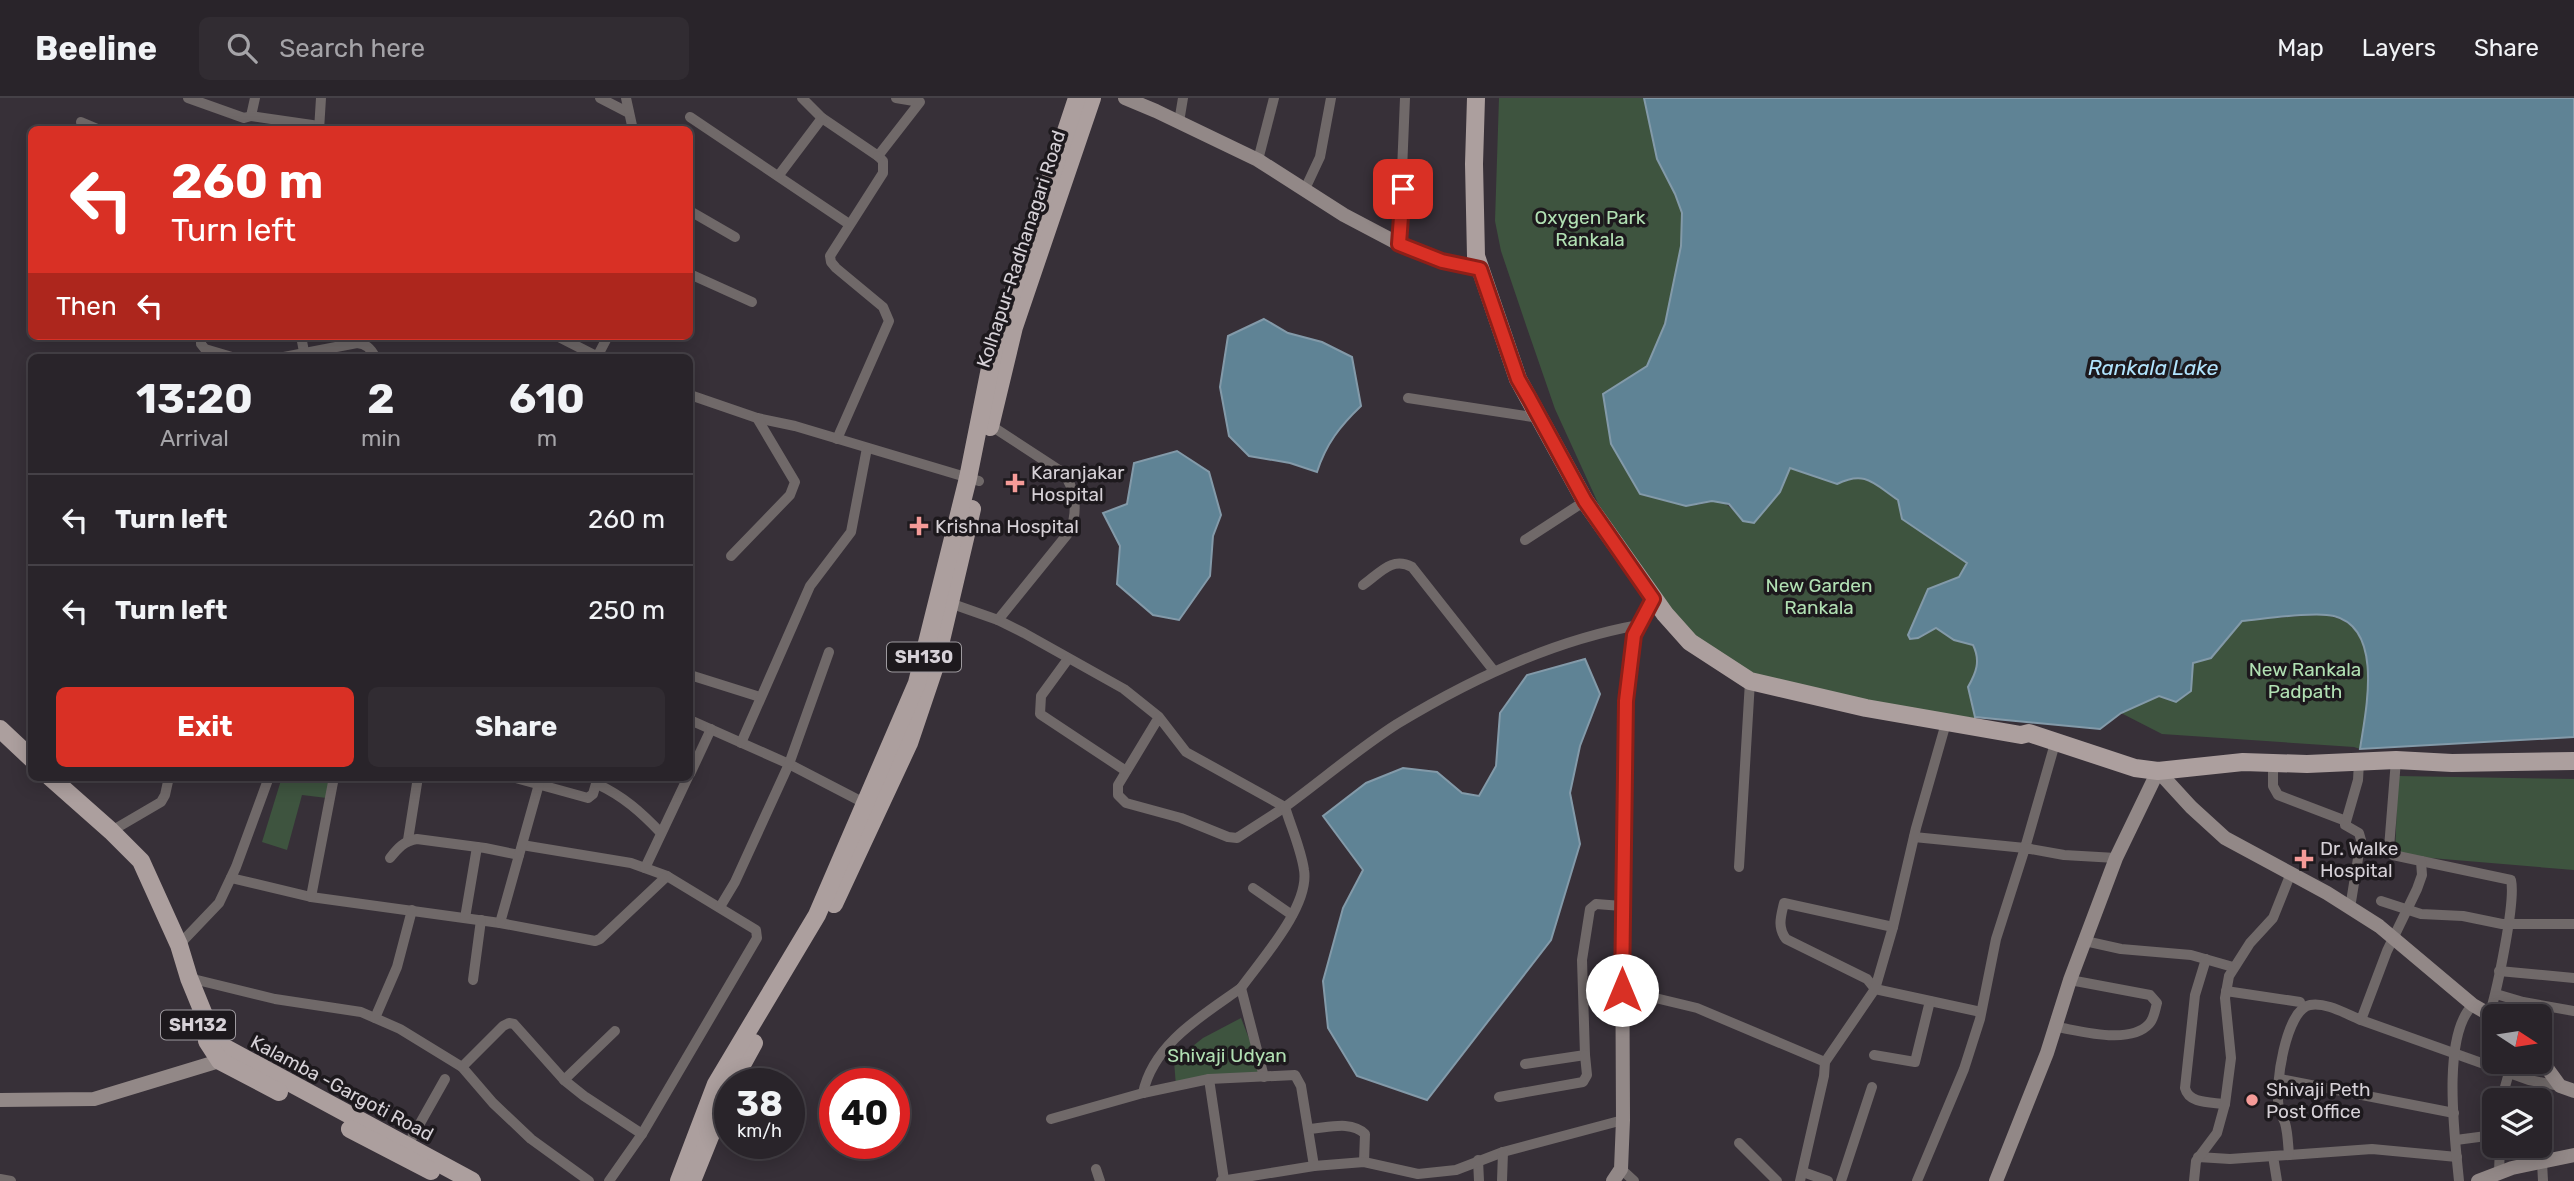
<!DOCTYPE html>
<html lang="en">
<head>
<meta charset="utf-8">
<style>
  body { margin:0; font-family:Rubik,sans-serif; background:#312c32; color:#f1f3f6; height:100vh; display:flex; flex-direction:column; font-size:26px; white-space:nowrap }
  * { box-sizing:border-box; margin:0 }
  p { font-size:23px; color:#a5a4a8 }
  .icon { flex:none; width:38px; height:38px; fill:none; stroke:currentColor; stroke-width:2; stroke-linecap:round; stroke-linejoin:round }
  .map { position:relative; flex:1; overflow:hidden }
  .side { position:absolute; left:28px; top:256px; width:665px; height:427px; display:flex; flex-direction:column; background:#29242a; border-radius:10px; box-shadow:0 4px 18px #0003,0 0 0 2px #454147 }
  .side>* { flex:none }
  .top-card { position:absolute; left:28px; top:28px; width:665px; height:214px; border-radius:10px; box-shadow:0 4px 18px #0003,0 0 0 2px #454147; background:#d93025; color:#fff; overflow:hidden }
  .needle { width:46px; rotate:102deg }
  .controls { position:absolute; left:2482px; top:906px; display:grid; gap:14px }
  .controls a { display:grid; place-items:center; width:70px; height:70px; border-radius:10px; background:#29242a; box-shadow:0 4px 18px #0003,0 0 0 2px #454147; font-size:35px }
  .speed { position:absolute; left:714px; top:970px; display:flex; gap:14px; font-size:35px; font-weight:700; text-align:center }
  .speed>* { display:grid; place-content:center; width:91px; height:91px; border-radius:50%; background:#29242a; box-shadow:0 4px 18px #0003,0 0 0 2px #454147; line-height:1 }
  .speed small { font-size:18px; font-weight:400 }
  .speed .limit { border:10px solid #d22; background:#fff; color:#111 }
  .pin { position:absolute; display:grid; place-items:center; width:60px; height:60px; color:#fff; margin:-30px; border-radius:14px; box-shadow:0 4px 10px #0006 }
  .me { position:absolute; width:77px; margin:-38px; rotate:0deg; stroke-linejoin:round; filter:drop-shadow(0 0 5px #0008) }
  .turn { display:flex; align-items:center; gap:24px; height:147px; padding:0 28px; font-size:32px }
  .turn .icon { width:91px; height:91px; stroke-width:2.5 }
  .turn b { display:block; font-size:49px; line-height:60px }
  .then { display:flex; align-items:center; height:66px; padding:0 28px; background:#0003; gap:14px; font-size:26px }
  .eta { display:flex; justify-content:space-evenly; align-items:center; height:119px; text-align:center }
  .eta b { font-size:42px; font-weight:700; line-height:49px }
  .action { display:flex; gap:14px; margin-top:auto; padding:14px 28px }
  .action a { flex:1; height:80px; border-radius:10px; background:#d93025; color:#fff; font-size:28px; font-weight:700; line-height:80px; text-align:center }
  .action a+a { background:#312c32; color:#f1f3f6 }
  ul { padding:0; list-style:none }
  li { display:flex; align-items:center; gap:21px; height:91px; padding:0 28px; border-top:2px solid #454147 }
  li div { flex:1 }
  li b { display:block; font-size:26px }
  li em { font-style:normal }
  header { display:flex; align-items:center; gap:42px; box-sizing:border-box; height:98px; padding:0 35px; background:#29242a; border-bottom:2px solid #454147 }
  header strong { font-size:33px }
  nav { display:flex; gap:38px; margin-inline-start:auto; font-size:24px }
  .search { width:490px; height:63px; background:#312c32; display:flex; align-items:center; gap:18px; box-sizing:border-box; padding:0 24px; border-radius:10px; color:#a5a4a8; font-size:26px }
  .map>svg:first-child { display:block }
  .green { fill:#3e543f }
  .water { fill:#5f8395; stroke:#839aa9; stroke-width:2 }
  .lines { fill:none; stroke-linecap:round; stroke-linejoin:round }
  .street { stroke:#706969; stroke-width:10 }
  .secondary { stroke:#928887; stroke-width:14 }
  .primary { stroke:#ac9f9e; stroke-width:18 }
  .route-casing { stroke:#8d1f18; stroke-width:18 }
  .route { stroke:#d93025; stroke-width:12 }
  .poi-dot { fill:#f59b98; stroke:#1d191d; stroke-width:2.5 }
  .labels { text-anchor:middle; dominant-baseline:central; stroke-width:7; stroke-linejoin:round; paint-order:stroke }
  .shield { fill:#1d191d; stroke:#9e9a9f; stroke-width:2 }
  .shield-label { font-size:18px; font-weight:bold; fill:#d6d1d7 }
  .park-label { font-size:19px; fill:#b1e0b3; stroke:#1d191d }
  .street-label { font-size:19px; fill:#d6d1d7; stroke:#1d191d }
  .poi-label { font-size:19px; fill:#d6d1d7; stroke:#1d191d; text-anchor:start }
  .water-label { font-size:21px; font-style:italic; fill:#b1e4fd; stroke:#1d191d }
</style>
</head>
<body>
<header>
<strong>Beeline</strong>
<div class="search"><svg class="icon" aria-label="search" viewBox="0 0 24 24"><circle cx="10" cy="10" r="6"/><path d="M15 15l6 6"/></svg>Search here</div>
<nav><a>Map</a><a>Layers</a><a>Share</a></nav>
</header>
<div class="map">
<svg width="2574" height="1083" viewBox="0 0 2574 1083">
  <rect width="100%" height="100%" fill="#373038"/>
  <g class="green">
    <path d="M1499 0H1644L1649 23 1682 115 1681 148 1665 226 1647 268 1603 296 1640 396C1654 399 1669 405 1684 407 1715 410 1715 389 1743 423L1780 394 1790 370 1837 386C1866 373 1874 386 1898 402L1903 421 1968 466 1959 479 1928 491 1908 537 1935 530 1964 545 1973 547C1981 563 1976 575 1968 589L1975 619 1974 629 1750 583 1690 544 1652 492 1598 405 1555 311 1527 230 1501 153 1495 123Z"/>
    <path d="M2318 517C2388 518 2366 607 2360 651L2354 649 2162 636 2121 615 2159 598 2176 604 2191 593 2193 565 2230 538 2242 522Z"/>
    <path d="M2398 678 2574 681V772L2395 757Z"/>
    <path d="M282 679H331L327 700 302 697 287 752 262 744Z"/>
    <path d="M1241 920 1264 979 1176 988 1174 963 1203 940Z"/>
  </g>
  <g class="water">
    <path d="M1644 0H2574V639L2360 651C2365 616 2385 531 2334 518 2316 513 2264 521 2242 523L2211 560 2193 565 2191 593 2176 604 2159 598 2121 615 2100 631 1975 619 1968 589C1976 575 1981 563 1973 547L1954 542 1936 530 1918 540 1910 541 1908 537 1928 491 1959 479 1967 465 1902 421 1898 402C1874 386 1866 372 1837 386L1790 370 1780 394 1754 425 1743 423 1729 406 1712 403 1686 408 1640 396 1611 346 1603 296 1647 268 1665 226 1681 148 1682 115 1675 96 1657 61Z"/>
    <path d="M1264 221 1288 235 1322 244 1352 259 1361 308C1340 328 1326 346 1317 374L1290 365 1249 358 1229 338 1220 289 1228 238Z"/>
    <path d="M1177 353 1209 374 1221 417 1213 438 1210 478 1179 522 1153 517 1117 486 1120 448 1103 415 1127 406 1134 365Z"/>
    <path d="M1585 561 1600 596 1580 648 1570 695 1580 746 1551 842 1427 1002 1357 978 1328 930 1323 883 1343 810 1363 772 1323 718 1366 685 1403 670 1437 674 1462 695 1479 698 1496 668 1500 615 1527 577Z"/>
  </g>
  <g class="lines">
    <g class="street">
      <path d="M188 0 244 20 251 18 255 0"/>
      <path d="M600 0 629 15"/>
      <path d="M626 0 633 32"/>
      <path d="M802 0 822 20 878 58 920 4 896 0"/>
      <path d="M251 18 319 28"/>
      <path d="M690 19 849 126"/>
      <path d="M81 24 100 32"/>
      <path d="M1179 24 1183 0"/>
      <path d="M319 32 321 0"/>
      <path d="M1258 62 1274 0"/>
      <path d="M779 77 822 20"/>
      <path d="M1305 91 1320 59 1331 0"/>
      <path d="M690 113 735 139"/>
      <path d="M1399 146 1405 0"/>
      <path d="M690 176 752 204"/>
      <path d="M201 238V246L205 251 232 259"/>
      <path d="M301 238 305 259"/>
      <path d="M557 238 598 259"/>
      <path d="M284 259 357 245C366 246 371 250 375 259"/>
      <path d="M597 259 608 238"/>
      <path d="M690 297 757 320 795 328 979 383"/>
      <path d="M1408 300 1539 320"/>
      <path d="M990 327 1062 374C1076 390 1078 414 1070 433L998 522"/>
      <path d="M837 341 889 223 883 209 836 170 831 164 830 158 883 75V63L878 58"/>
      <path d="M1525 442 1585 403"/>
      <path d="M731 458 790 397 795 384 757 320"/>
      <path d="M1363 487C1380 475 1392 458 1412 469L1494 573"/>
      <path d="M944 503 998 522 1024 535 1124 591 1159 619 1186 654 1285 709 1237 740 1228 739 1181 720 1126 705 1118 697V687L1159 619"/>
      <path d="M1068 561 1041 598 1040 616 1126 673"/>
      <path d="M690 577 760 599"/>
      <path d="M690 622 789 666 870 708"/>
      <path d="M741 645 810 488 851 434 867 350"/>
      <path d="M2273 664V688L2278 697 2346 723"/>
      <path d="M690 676 711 631"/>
      <path d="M512 679 588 700 593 696 598 679"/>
      <path d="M597 686C623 698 641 714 661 735"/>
      <path d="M108 735 161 704 165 697 169 679"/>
      <path d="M1914 739 2025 750 2056 642"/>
      <path d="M408 742 418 679"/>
      <path d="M522 747 631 765 667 778"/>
      <path d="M390 760C398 750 404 743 417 741L485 750 519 757"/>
      <path d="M2421 763 2511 782C2516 804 2497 891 2490 915"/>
      <path d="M1739 769 1750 583"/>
      <path d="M645 770 688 679"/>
      <path d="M231 780 311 799 500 825 595 843 600 841 667 778 756 832 757 840 642 1036 609 1083"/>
      <path d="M1253 790 1292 817"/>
      <path d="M311 799 334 679"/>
      <path d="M2381 803 2421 816 2463 818 2502 826H2574"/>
      <path d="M720 809 735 784 789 666 829 554"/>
      <path d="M2350 810 2361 742 2359 735 2345 727 2358 682 2359 664"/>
      <path d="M465 820 477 749"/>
      <path d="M500 825 539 686"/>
      <path d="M1893 829 1784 805C1781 818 1777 829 1786 841L1867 881 1875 891 1981 914"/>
      <path d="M2085 843 2121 851 2191 857 2233 869"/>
      <path d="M177 849 219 805 236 769 269 679"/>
      <path d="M2206 861 2195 897 2185 990C2189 1006 2210 1004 2225 1006"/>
      <path d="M2499 873 2574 880"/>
      <path d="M189 880 275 901 361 914 400 931 462 969 493 1005 531 1041 589 1083"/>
      <path d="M473 882 481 822"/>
      <path d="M1241 890C1261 862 1310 808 1304 772 1301 751 1291 729 1285 709 1322 682 1358 651 1397 626 1471 581 1554 542 1639 527"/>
      <path d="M1622 892 1697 910 1825 964"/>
      <path d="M2226 893 2300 904"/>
      <path d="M2496 896 2523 904 2574 913"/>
      <path d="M375 920 397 869 412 812"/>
      <path d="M2361 922 2529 982 2560 988"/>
      <path d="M2057 929C2081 933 2130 947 2149 926 2154 921 2155 912 2157 905L2150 897 2070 882"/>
      <path d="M1874 957 1915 964 1930 903"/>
      <path d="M1525 966 1585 957 1582 862 1590 811 1596 806 1622 808"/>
      <path d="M462 969 503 928 509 925 514 926 564 982 584 998 642 1036"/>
      <path d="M1209 981 1224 1082"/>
      <path d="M2280 981 2454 1015"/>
      <path d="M564 982 615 933"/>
      <path d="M1143 995C1153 946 1203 917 1241 890L1264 979"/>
      <path d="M1499 999 1583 984 1587 977 1585 957"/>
      <path d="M2501 1003 2512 964"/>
      <path d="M1051 1021 1143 995 1209 981 1295 977 1301 988 1314 1068"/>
      <path d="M1309 1031C1327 1030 1351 1022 1365 1036L1364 1064"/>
      <path d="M2456 1042 2494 1037"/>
      <path d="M1739 1045 1777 1083"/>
      <path d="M405 1052 445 981"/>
      <path d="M2289 1057 2372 1051 2457 1059"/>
      <path d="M2198 1059 2230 1061 2273 1058"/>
      <path d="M1478 1062 1479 1083"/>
      <path d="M2542 1064 2543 1083"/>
      <path d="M1096 1071 1100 1083"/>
      <path d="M1621 1071 1634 1083"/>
      <path d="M1803 1074 1828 1083"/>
      <path d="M2499 1074 2500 1048"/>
      <path d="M0 1081 11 1083"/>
      <path d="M1221 1083 1314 1068 1364 1064 1418 1076 1456 1072 1503 1054 1623 1022"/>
      <path d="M1502 1083 1503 1054"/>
      <path d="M1800 1083 1824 978 1825 964 1875 891 1893 829 1916 730 1946 625"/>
      <path d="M1841 1083 1872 989"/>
      <path d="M1917 1083 1964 971 1980 921 1996 841 2025 750 2064 757 2116 760"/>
      <path d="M2194 1083 2196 1063 2217 1035 2225 1006 2231 960 2225 900 2229 878 2250 845 2273 820 2291 775"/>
      <path d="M2277 1083 2273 1058 2289 1057C2288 1047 2288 1035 2285 1025 2283 1020 2280 1015 2279 1010 2274 989 2286 911 2310 907 2326 904 2346 916 2361 922L2387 853 2417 791 2422 777 2421 763 2393 757 2389 750 2396 662"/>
      <path d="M2459 1083C2455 1041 2441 937 2473 907"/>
    </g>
    <g class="secondary">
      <path d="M1125 0 1156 13 1258 62 1344 117 1399 146 1434 160 1480 171"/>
      <path d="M2539 959 2560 988 2574 993"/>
      <path d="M0 1002 94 1001 229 960"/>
      <path d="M1613 1083 1621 1071 1623 1022 1622 808 1626 603 1634 537 1653 501"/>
      <path d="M1996 1083 2047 955 2070 882 2116 760 2158 673 2191 709 2225 740 2327 795 2379 828 2473 907 2494 919"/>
      <path d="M2478 1083 2512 1070 2574 1057"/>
    </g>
    <g class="primary">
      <path d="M1476 0 1474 66 1476 158 1518 281 1585 403 1665 516 1690 544 1750 583 1866 610 2021 637 2029 635 2135 670 2158 673 2243 664 2307 666 2396 662 2452 665 2574 663"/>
      <path d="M990 329 1014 229 1092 0"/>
      <path d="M0 631 32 661"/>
      <path d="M50 679 111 733 141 763 179 847 189 880 209 929 220 947 472 1083"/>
      <path d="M834 806 909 645 935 568 972 411"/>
      <path d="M207 943 220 963 279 994"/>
      <path d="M732 985 754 945"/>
      <path d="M350 1031 431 1073"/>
      <path d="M679 1083 716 986 817 817 917 585 968 380 994 250 1077 0"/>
      <path d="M692 1083 730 989"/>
    </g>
  </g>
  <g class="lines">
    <defs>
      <path id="route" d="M1403 91 1399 146 1442 163 1480 171 1518 281 1529 300 1585 403 1653 501 1634 537 1626 603 1622 892"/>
    </defs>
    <use href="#route" class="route-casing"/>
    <use href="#route" class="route"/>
  </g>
  <g class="poi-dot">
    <path d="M1011.5 374.5h7v7h7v7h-7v7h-7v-7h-7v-7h7z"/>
    <path d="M915.5 417.5h7v7h7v7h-7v7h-7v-7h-7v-7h7z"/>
    <path d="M2300.5 750.5h7v7h7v7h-7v7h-7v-7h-7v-7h7z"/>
    <circle cx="2252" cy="1002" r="7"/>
  </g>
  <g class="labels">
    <g class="shield">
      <rect x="887" y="544.5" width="74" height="29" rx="5"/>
      <rect x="161" y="912.5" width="74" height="29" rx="5"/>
    </g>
    <g class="shield-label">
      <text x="924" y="559">SH130</text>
      <text x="198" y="927">SH132</text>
    </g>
    <g class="park-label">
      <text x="1590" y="119">Oxygen Park<tspan x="1590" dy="22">Rankala</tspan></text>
      <text x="1819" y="487">New Garden<tspan x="1819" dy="22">Rankala</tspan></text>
      <text x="2305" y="571">New Rankala<tspan x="2305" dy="22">Padpath</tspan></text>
      <text x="1227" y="957">Shivaji Udyan</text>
    </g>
    <g class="street-label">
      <text transform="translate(1021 151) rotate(-72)">Kolhapur-Radhanagari Road</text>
      <text transform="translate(342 990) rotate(28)">Kalamba -Gargoti Road</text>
    </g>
    <g class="poi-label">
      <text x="1031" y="374">Karanjakar<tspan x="1031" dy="22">Hospital</tspan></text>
      <text x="935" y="428">Krishna Hospital</text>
      <text x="2320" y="750">Dr. Walke<tspan x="2320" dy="22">Hospital</tspan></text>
      <text x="2266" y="991">Shivaji Peth<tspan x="2266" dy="22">Post Office</tspan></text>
    </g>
    <g class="water-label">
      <text x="2153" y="269">Rankala Lake</text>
    </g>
  </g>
</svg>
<div class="controls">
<a><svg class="needle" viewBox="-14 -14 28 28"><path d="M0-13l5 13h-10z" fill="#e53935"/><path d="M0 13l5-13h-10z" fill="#a5a4a8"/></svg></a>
<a><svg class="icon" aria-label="layers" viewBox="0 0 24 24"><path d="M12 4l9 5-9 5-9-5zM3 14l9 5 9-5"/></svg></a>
</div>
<div class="speed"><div>38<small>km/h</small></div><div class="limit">40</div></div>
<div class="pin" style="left:1403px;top:91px;background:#d93025"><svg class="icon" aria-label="arrive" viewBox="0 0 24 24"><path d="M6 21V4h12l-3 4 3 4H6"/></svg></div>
<svg class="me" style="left:1622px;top:892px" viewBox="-20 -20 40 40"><circle r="19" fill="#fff"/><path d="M0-13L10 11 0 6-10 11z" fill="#d93025"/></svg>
<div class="top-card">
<div class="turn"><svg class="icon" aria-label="left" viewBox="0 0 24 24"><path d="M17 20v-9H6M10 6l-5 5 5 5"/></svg><div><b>260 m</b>Turn left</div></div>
<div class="then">Then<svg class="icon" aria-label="left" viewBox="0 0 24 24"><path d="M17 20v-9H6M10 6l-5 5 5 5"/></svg></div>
</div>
<section class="side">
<div class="eta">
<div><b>13:20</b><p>Arrival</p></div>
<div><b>2</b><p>min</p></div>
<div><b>610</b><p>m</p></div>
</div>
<ul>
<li><svg class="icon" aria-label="left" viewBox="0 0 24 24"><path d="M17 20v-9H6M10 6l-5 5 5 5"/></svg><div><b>Turn left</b></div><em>260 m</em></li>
<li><svg class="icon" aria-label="left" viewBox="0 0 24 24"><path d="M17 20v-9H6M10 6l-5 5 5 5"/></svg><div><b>Turn left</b></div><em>250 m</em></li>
</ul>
<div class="action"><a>Exit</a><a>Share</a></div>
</section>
</div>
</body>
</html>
